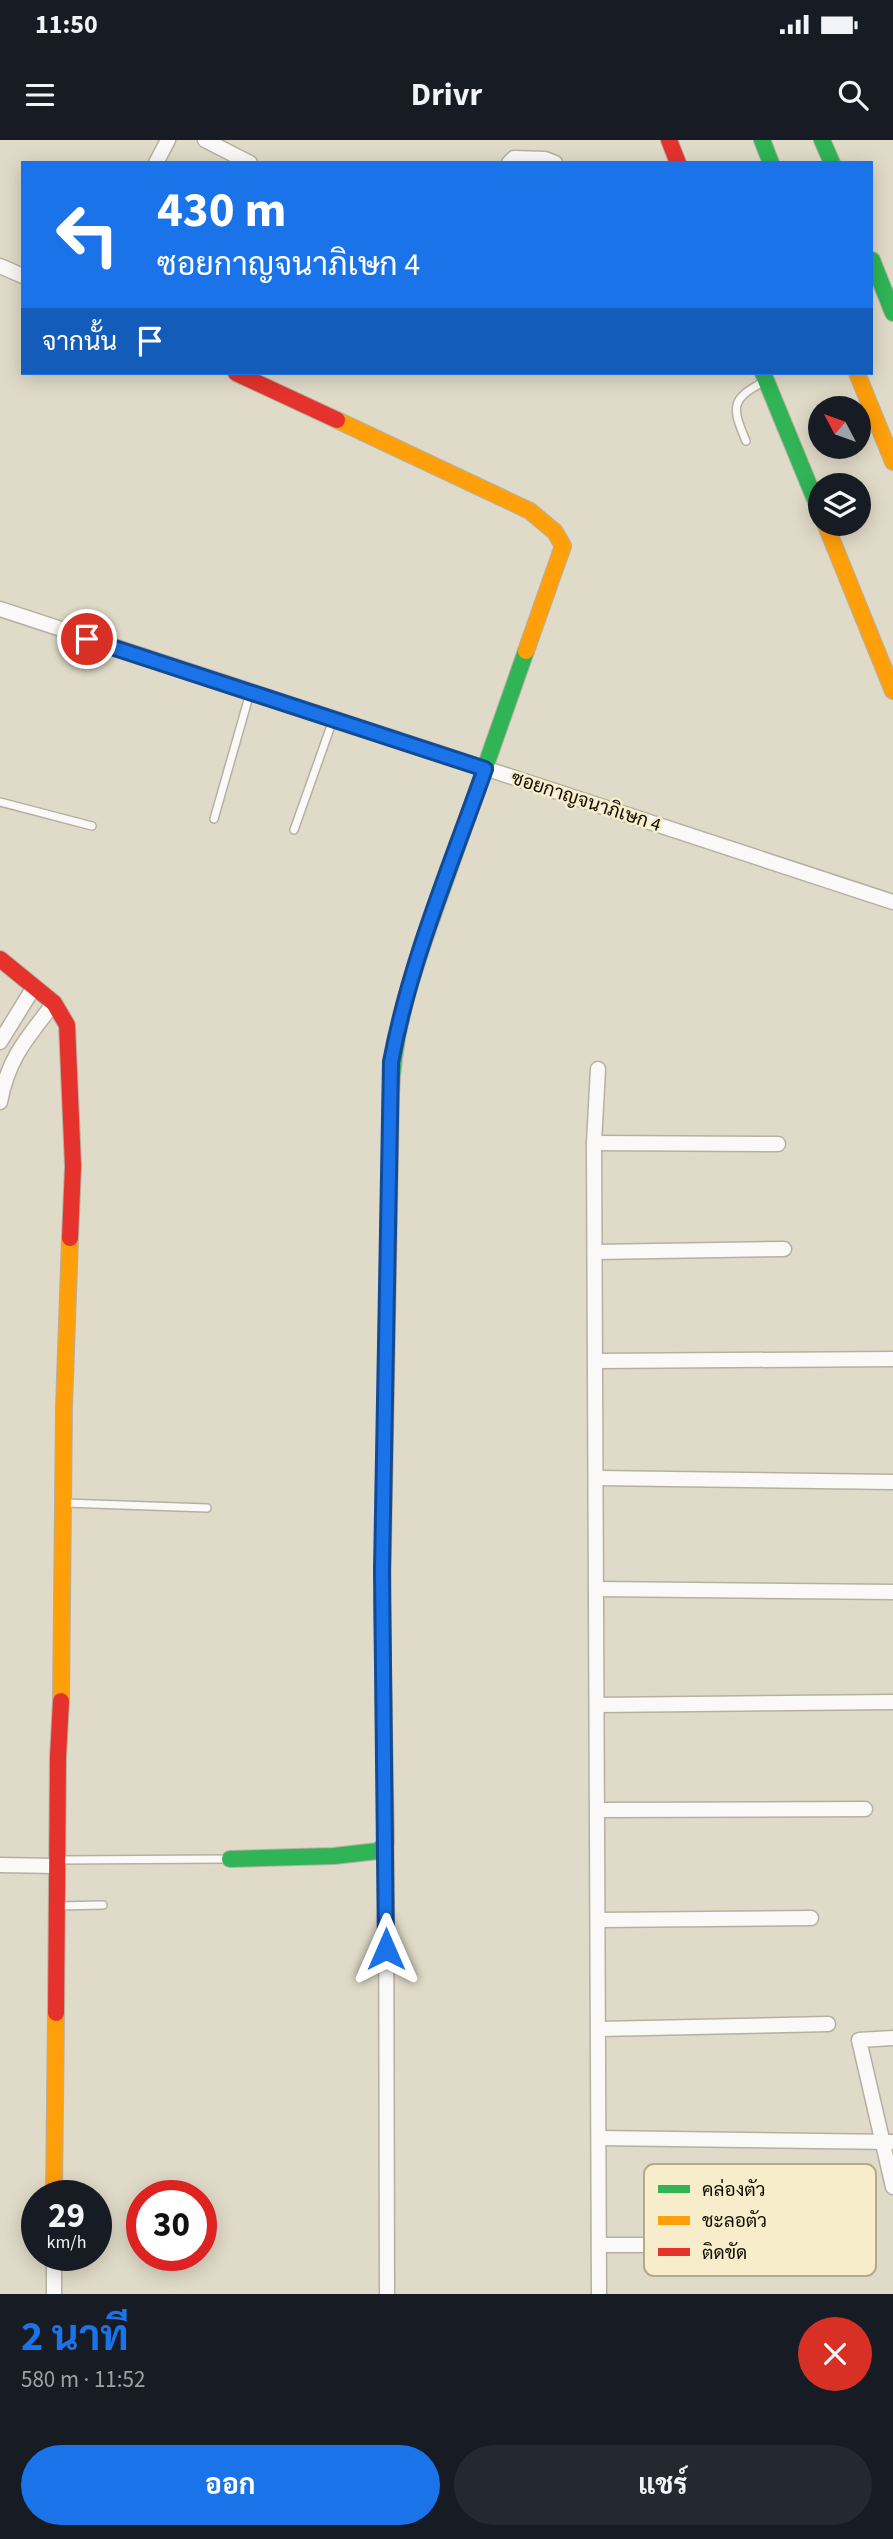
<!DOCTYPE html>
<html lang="th">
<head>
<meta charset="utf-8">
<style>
  body { margin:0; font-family:"Source Sans 3",Sarabun,sans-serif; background:#242831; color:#f1f3f6; height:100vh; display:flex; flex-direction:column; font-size:26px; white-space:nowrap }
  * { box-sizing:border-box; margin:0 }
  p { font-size:23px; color:#9ea1a6 }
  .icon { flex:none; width:38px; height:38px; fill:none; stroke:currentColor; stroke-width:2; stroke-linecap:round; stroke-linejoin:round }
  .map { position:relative; height:2154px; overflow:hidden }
  .side { display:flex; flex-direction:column; background:#171b24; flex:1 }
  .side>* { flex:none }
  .banner { position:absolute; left:21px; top:21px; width:852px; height:214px; border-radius:0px; box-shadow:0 4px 18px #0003; background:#1a73e8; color:#fff; overflow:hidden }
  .needle { width:46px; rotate:311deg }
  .buttons { position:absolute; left:808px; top:256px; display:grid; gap:14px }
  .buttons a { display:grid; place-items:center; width:63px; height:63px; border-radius:50%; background:#171b24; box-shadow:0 4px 18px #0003; font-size:35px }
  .speed { position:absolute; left:21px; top:2040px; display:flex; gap:14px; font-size:35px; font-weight:700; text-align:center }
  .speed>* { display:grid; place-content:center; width:91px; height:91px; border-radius:50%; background:#171b24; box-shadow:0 4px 18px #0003; line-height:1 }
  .speed small { font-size:18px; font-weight:400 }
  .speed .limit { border:10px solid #d22; background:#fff; color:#111 }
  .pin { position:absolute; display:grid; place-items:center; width:60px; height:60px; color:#fff; margin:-30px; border:4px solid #fff; border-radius:50%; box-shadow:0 2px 7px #0007 }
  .me { position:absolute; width:77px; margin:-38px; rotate:0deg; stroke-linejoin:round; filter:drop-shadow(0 0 5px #0008) }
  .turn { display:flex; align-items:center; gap:24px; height:147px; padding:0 21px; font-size:32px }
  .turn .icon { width:91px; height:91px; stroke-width:2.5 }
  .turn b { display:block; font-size:49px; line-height:60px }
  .then { display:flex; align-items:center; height:66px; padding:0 21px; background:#0003; gap:14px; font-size:26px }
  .round { display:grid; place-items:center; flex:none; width:74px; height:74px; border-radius:37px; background:#242831 }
  .summary { display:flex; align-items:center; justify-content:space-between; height:119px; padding:0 21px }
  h1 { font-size:42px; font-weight:700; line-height:52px; color:#1a73e8 }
  .action { display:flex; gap:14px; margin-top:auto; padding:14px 21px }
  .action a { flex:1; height:80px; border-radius:42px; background:#1a73e8; color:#fff; font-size:28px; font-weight:700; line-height:80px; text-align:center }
  .action a+a { background:#242831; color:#f1f3f6 }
  .status { display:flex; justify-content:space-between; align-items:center; height:49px; padding:0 35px; background:#171b24; direction:ltr }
  .status svg { height:19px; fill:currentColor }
  header { display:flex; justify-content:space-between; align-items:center; height:91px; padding:0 21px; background:#171b24; font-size:32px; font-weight:700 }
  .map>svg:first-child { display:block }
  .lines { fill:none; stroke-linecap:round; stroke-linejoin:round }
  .lane-casing { stroke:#b5b0a2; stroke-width:10 }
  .street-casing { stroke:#b5b0a2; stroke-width:17 }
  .fast-casing { stroke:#b5b0a2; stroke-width:18 }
  .slow-casing { stroke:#b5b0a2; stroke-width:18 }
  .jam-casing { stroke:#b5b0a2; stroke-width:18 }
  .lane { stroke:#faf9f7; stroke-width:7 }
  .street { stroke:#faf9f7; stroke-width:14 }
  .fast { stroke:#30b455; stroke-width:16 }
  .slow { stroke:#ff9f0a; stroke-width:16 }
  .jam { stroke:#e5322d; stroke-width:16 }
  .route-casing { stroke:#114b97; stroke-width:18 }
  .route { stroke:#1a73e8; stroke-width:12 }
  .labels { text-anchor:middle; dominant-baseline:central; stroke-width:5; stroke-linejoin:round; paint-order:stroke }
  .street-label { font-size:19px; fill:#110d03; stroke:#f8edca }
  .key { fill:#f8edca; stroke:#b3aa8e; stroke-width:2 }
  .key-label { font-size:19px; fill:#110d03 }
</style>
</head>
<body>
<div class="status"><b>11:50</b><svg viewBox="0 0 49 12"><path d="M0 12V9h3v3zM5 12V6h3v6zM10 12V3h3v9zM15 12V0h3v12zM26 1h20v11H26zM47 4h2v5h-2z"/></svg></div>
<header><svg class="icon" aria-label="menu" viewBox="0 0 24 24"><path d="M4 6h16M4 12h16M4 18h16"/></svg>Drivr<svg class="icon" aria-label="search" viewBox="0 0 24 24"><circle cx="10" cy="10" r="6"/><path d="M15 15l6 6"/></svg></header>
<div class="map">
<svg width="893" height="2154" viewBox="0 0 893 2154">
  <rect width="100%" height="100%" fill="#e0dac8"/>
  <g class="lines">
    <defs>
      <g id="lane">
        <path d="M746 301C731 266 731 259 765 241"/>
        <path d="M0 662 92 686"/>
        <path d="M214 679 250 553"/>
        <path d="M294 690 333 580"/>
        <path d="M65 1363 207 1368"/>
        <path d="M58 1720 228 1719"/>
        <path d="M58 1766 103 1765"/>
      </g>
      <g id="street">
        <path d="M205 0 250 23"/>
        <path d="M156 23 168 0"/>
        <path d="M509 23 514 18 545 19 555 23"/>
        <path d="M0 126 23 136"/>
        <path d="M0 469 893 762"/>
        <path d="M0 902 34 847"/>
        <path d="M598 929 594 1003 599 2154"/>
        <path d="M0 962C8 918 28 897 54 863"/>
        <path d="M594 1003 778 1004"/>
        <path d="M595 1112 784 1109"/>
        <path d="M596 1221 893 1219"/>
        <path d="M597 1338 893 1342"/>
        <path d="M597 1449 893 1452"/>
        <path d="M598 1565 893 1562"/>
        <path d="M599 1670 865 1669"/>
        <path d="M386 1703 387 2154"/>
        <path d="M0 1725 57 1726"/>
        <path d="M599 1780 811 1778"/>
        <path d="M599 1889 828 1884"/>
        <path d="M893 1898 859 1900 893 2047"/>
        <path d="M599 1998 893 2002"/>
        <path d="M599 2105H856"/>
        <path d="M54 2154V2116"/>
      </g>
      <g id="fast">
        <path d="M762 0 771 23"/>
        <path d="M822 0 832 23"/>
        <path d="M872 120 893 173"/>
        <path d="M763 233 821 374"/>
        <path d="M391 955C393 878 422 806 448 733 474 659 500 585 526 511"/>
        <path d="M230 1719 334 1716 378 1711 386 1703 382 1463"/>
      </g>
      <g id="slow">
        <path d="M857 233 893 322"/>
        <path d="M337 280 530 371 555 392 563 406 526 511"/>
        <path d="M825 383 893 551"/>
        <path d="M382 1463 391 955"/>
        <path d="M61 1561 64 1267 70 1098"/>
        <path d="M54 2056 56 1873"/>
      </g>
      <g id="jam">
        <path d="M669 0 678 23"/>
        <path d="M236 233 337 280"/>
        <path d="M0 819 54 863 67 885 73 1026 70 1098"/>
        <path d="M56 1873 58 1617 61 1561"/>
      </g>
    </defs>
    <use href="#lane" class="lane-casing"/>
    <use href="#street" class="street-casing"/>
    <use href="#fast" class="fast-casing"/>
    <use href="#slow" class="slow-casing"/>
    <use href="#jam" class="jam-casing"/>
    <use href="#lane" class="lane"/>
    <use href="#street" class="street"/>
    <use href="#fast" class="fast"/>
    <use href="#slow" class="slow"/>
    <use href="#jam" class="jam"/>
  </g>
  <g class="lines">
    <defs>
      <path id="route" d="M87 499 485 629C451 725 410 821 391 922L382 1430 386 1809"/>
    </defs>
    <use href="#route" class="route-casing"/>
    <use href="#route" class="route"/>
  </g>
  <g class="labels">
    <g class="street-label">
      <text transform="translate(586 662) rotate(18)">ซอยกาญจนาภิเษก 4</text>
    </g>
  </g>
  <rect x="644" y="2024" width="232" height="112" rx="10" class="key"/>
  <rect x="658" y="2045" width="32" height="8" fill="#30b455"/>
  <rect x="658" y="2076" width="32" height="9" fill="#ff9f0a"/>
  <rect x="658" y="2108" width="32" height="8" fill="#e5322d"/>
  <g class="key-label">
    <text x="702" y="2056">คล่องตัว</text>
    <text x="702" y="2087">ชะลอตัว</text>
    <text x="702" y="2119">ติดขัด</text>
  </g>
</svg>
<div class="buttons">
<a><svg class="needle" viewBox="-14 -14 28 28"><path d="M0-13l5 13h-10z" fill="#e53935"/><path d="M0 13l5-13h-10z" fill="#9ea1a6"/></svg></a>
<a><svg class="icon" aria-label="layers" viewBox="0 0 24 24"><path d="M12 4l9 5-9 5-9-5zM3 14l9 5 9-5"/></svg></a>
</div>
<div class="speed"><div>29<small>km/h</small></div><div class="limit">30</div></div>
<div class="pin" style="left:87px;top:499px;background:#d93025"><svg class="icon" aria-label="arrive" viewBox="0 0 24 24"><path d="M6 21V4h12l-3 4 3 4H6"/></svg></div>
<svg class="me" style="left:386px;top:1809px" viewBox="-20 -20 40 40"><path d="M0-17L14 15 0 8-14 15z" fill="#1a73e8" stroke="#fff" stroke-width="4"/></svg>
<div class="banner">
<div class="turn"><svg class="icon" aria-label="left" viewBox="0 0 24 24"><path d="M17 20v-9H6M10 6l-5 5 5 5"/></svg><div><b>430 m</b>ซอยกาญจนาภิเษก 4</div></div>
<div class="then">จากนั้น<svg class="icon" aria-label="arrive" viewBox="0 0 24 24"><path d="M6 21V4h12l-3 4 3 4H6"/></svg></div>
</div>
</div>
<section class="side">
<div class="summary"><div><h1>2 นาที</h1><p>580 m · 11:52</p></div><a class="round" style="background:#d93025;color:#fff"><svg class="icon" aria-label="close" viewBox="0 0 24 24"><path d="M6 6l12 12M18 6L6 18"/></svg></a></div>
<div class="action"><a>ออก</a><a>แชร์</a></div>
</section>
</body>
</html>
